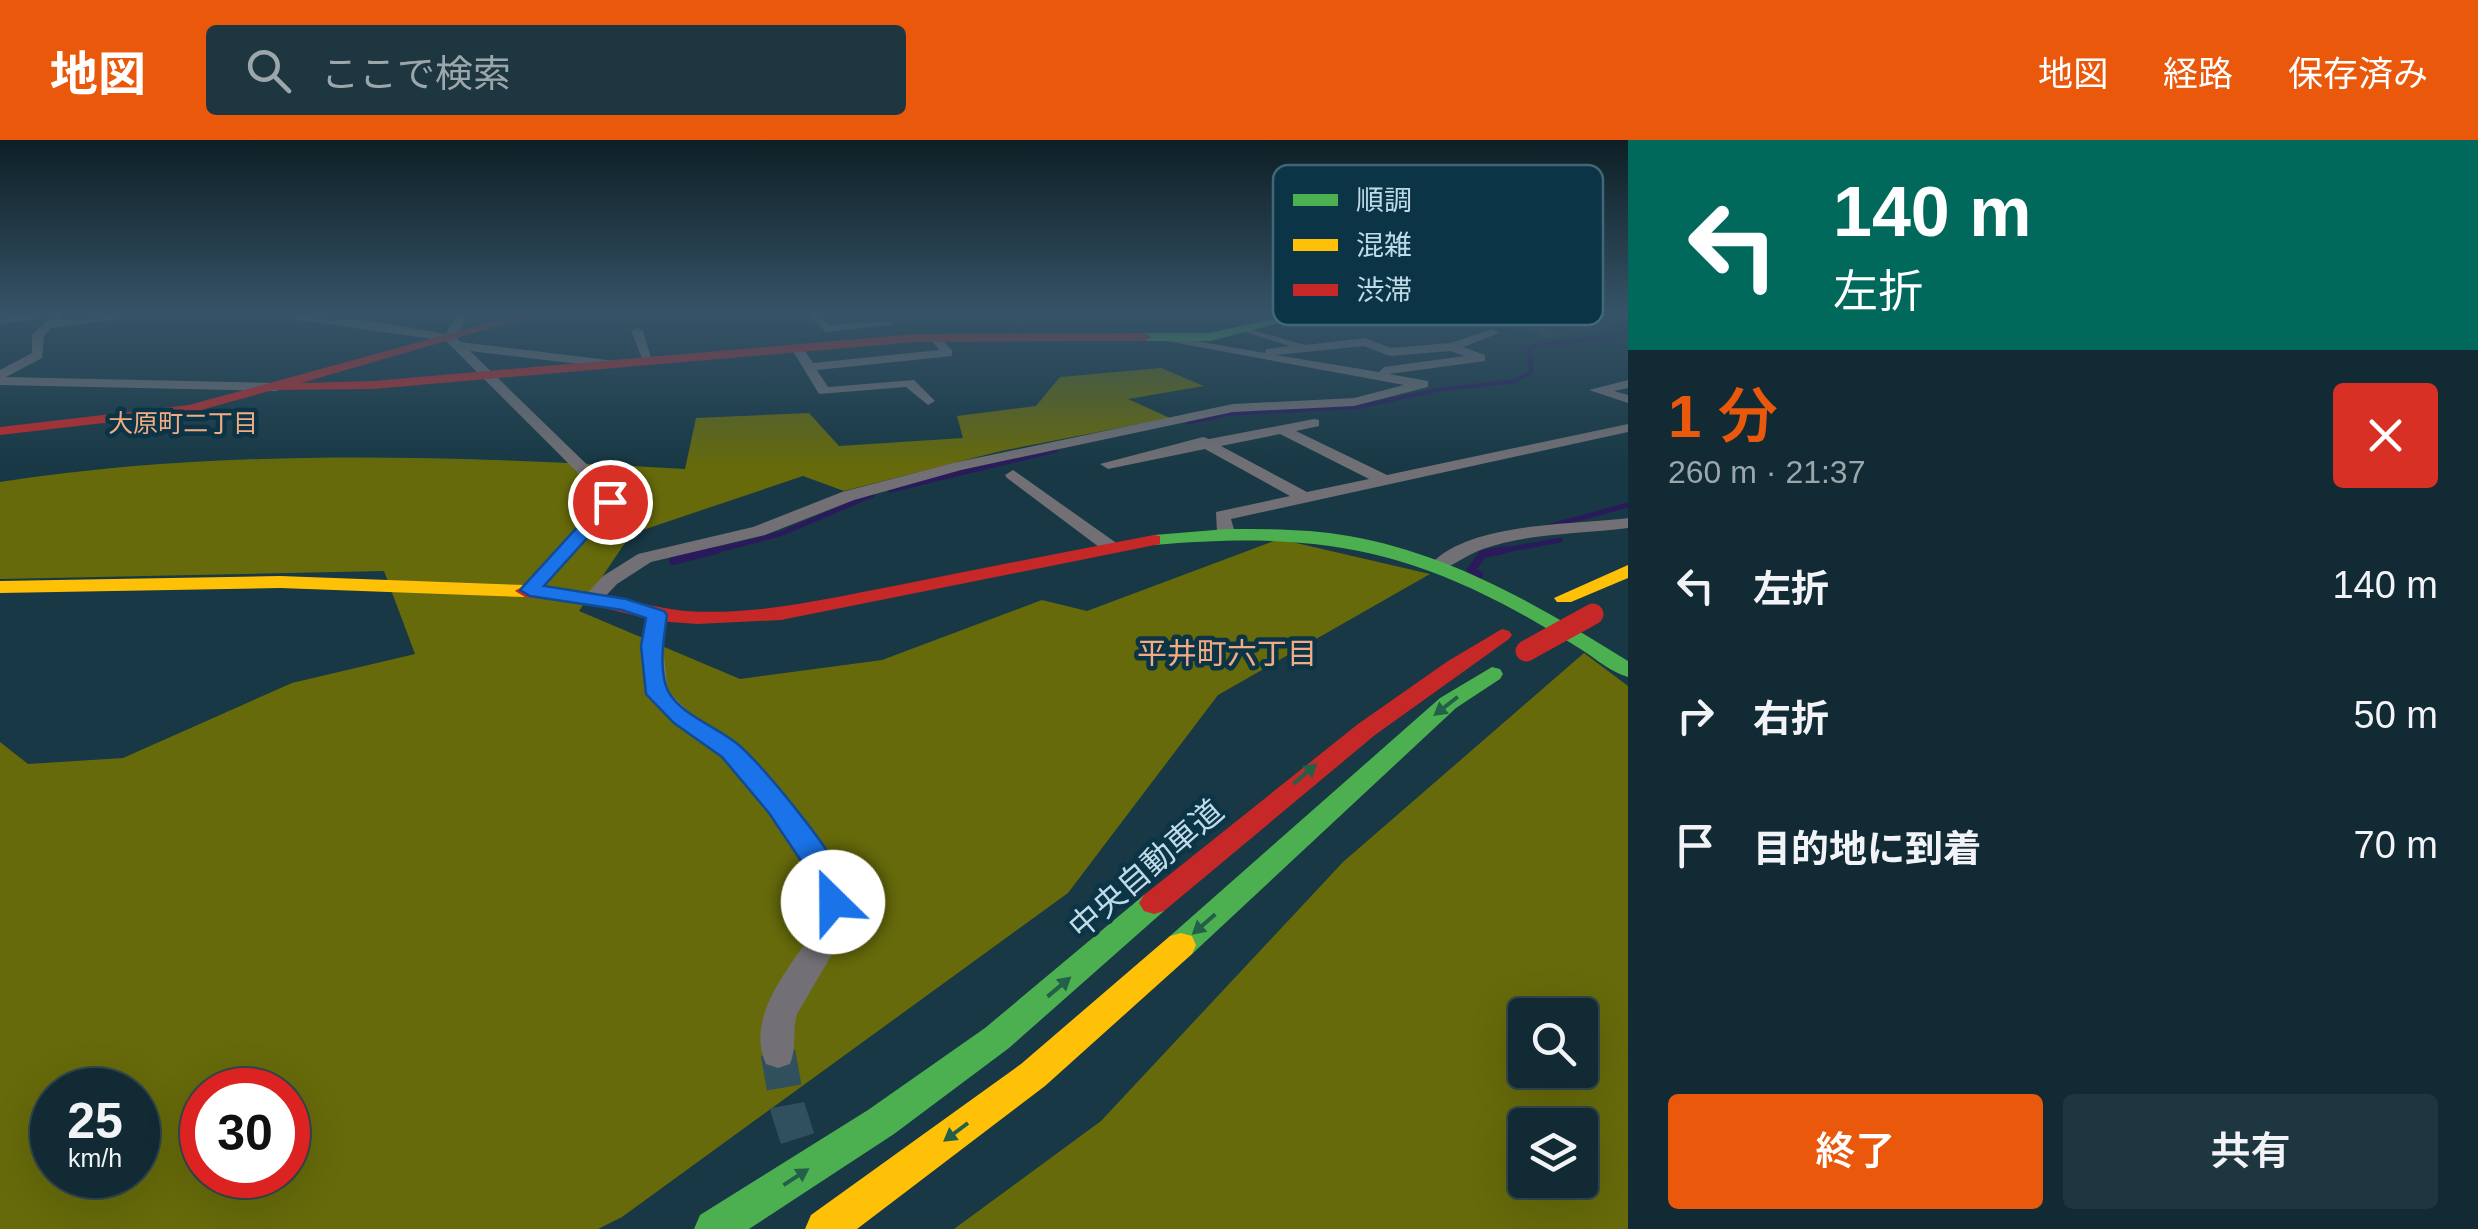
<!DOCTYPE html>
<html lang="ja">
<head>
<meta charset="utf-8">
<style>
  body { margin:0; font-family:Helvetica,"Noto Sans JP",sans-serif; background:#1e363f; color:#f1f3f6; height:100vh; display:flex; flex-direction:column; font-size:38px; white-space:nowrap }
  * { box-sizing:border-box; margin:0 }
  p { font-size:32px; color:#9ca7ac }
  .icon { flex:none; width:55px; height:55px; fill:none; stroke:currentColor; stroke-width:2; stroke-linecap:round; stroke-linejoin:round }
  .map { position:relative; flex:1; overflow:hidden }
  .sheet { display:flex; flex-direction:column; background:#112a33; width:850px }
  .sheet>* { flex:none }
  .top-card { background:#00695c; color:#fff; overflow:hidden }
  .buttons { position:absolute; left:1508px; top:858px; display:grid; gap:20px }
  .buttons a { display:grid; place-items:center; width:90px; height:90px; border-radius:10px; background:#112a33; box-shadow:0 10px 40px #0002,0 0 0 2px #30464e; font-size:50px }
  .speed { position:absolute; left:30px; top:928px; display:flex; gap:20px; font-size:50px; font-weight:700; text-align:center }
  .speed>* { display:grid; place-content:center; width:130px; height:130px; border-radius:50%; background:#112a33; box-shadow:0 10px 40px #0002,0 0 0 2px #30464e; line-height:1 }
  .speed small { font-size:25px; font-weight:400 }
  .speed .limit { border:15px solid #d22; background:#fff; color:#111 }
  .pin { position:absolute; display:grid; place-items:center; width:85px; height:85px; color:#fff; margin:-42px; border:5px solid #fff; border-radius:50%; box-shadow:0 2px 10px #0007 }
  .me { position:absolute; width:110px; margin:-55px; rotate:337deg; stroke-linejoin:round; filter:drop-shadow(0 0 8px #0008) }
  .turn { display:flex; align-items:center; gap:35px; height:210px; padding:0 40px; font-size:45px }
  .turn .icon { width:130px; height:130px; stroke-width:2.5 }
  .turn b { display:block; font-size:70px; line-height:85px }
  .round { display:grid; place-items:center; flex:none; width:105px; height:105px; border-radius:10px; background:#1e363f }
  .head { display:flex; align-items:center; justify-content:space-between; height:170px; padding:0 40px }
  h1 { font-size:60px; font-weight:600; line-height:75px; color:#ea580c }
  .button { display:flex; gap:20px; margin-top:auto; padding:20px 40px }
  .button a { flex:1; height:115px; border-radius:10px; background:#ea580c; color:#fff; font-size:40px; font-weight:600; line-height:115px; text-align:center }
  .button a+a { background:#1e363f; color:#f1f3f6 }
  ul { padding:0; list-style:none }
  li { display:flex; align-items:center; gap:30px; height:130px; padding:0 40px }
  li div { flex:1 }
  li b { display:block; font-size:38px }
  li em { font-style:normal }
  header { display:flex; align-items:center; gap:60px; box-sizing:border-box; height:140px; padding:0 50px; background:#ea580c; color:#fff }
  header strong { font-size:48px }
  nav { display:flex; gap:55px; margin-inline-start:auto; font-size:35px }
  .search { width:700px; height:90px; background:#1e363f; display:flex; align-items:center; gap:25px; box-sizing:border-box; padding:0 35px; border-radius:10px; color:#9ca7ac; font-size:38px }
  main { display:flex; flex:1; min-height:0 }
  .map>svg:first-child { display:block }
  .forest { fill:#666a0a; fill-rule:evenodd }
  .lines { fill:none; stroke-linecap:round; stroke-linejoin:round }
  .stream-far2 { stroke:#2a1a5b; stroke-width:4 }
  .stream-far1 { stroke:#2a1a5b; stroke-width:5 }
  .stream { stroke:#2a1a5b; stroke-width:8 }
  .street-tunnel { stroke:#30505d; stroke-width:35; stroke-dasharray:35 18; stroke-linecap:butt }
  .street { fill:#727075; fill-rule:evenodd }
  .fast { fill:#4caf50; fill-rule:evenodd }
  .slow { fill:#ffc107; fill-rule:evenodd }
  .jam { fill:#c62828; fill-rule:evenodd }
  .jam-bridge { stroke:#c62828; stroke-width:21 }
  .wall { fill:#344b59 }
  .shaded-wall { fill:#2a3d49 }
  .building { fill:#3c5768; stroke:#2a3d49; stroke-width:2.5 }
  .oneway { fill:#22604a }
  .route { fill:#1a73e8; stroke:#114b97; stroke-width:2.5 }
  .labels { text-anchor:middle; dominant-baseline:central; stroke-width:9; stroke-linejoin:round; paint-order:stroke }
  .far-neighbourhood-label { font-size:25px; fill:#f3ab83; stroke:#0b3547 }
  .neighbourhood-label { font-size:30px; fill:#f3ab83; stroke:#0b3547 }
  .near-street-label { font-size:32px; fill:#c0dbe8; stroke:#0b3547 }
  .key { fill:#0b3547; stroke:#416777; stroke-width:2.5 }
  .key-label { font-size:28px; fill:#c0dbe8 }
</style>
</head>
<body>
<header>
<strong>地図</strong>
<div class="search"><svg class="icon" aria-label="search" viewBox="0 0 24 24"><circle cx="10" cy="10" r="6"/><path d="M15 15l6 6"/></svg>ここで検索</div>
<nav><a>地図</a><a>経路</a><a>保存済み</a></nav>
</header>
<main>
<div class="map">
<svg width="1628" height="1089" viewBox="0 0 1628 1089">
  <rect width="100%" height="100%" fill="#173844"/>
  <g class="forest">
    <path d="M1161 228 1204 246 1128 259 1170 278 1001 311 844 351 803 336 631 394 579 471 740 539 882 520 1042 460 1087 471 1279 399 1430 434 1218 555 1068 753 622 1077 598 1089H0V602L28 624 123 618 292 543 415 514 384 431 0 439V342C228 307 456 316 685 329L696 278 809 273 839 306 963 298 957 276 1036 266 1060 237ZM52 950H138V1035H52ZM202 950H288V1035H202Z"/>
    <path d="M1584 513 1628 546V1089H954L1101 981 1343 722ZM1525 875H1580V930H1525ZM1525 985H1580V1040H1525Z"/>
  </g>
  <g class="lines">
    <path class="stream-far2" d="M1202 279 1228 274 1357 267 1437 250 1515 241 1531 232 1529 207 1628 194"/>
    <g class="stream-far1">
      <path d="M1188 282 1214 277"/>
      <path d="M890 350 1056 310"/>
      <path d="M1551 386 1628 365"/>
      <path d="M706 413 780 394 872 355"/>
      <path d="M1490 413 1560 400"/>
    </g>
    <g class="stream">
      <path d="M673 421 716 410"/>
      <path d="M1479 435 1471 430 1483 414 1504 410"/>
    </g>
    <path class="street-tunnel" d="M778 913 788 969 806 1025"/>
    <g class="street">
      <path d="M23 174H58L62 177 59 180 155 174 51 188 44 196 42 218 6 237 277 243 284 247 277 251 0 245V230L32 213V195L50 177 0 184V178Z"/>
      <path d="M259 174 371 181 446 194 457 174H468L456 197 461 202 616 221V227L612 228 470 211 607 344 617 363 537 454H523L520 450 523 446 600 362 594 349 446 201Z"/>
      <path d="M807 174H818L829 185 888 181 894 184 826 192Z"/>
      <path d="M1444 174H1466L1493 182 1487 185Z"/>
      <path d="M637 188 643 191 653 224 643 221 631 191Z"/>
      <path d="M1245 188 1305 205 1365 198 1391 208 1450 203 1493 189 1499 193 1463 207 1485 215V221L1389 234 1428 241V247L1354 266 1233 272 961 330 854 360 765 395 651 422 617 444 599 463H585L582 459 603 436 638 414 753 387 842 352 953 323 1233 264 1354 258 1404 245 1156 199 1162 195 1265 213 1266 209 1290 206 1245 192ZM1364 206 1390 216 1450 211 1465 216 1384 227 1379 232 1276 215Z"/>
      <path d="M936 194 952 210V216L817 230 828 247 914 240 935 261 928 265 906 247 819 254 791 208 801 205 813 223 939 210 930 198Z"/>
      <path d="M1628 240V248L1614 251 1628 255V263L1589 250Z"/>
      <path d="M1314 279 1319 280V286L1296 291 1387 335 1628 284V292L1231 379 1235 393 1226 398 1217 393 1216 372 1290 356 1205 309 1108 329 1100 324 1203 297 1209 299ZM1280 294 1369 339 1307 352 1221 306Z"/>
      <path d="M1013 330 1115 402V410H1103L1007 338 1005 335Z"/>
      <path d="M1628 378V388C1581 394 1529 393 1483 409 1468 414 1455 425 1440 430L1431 424C1470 382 1573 385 1628 378Z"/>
      <path d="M657 469 667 475 663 507 668 551 690 573 740 605 787 660 844 742 851 782 797 874C792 891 797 908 790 924L778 928 766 924C743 874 796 820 821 781L816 744 769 672 722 617 674 583 646 553 641 507 647 475Z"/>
    </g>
    <g class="fast">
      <path d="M1294 174H1315L1210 201H1145L1139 197 1145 193H1210Z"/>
      <path d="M1227 389C1268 389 1309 389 1349 396 1452 414 1541 467 1628 521V537C1611 532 1596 519 1582 510 1556 494 1530 478 1503 464 1381 400 1288 394 1154 405L1145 400 1154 395Z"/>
      <path d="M1492 527 1500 529 1503 534 1500 539 1456 568 1192 814 1181 817 1170 814 1166 805 1170 796 1440 558Z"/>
      <path d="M1154 752 1164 755 1169 763 1164 771 1009 908 894 994 749 1089H694L700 1075 868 970 985 888 1144 755Z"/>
    </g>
    <g class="slow">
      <path d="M1628 425V438L1571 462H1557L1554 458Z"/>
      <path d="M280 436 525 445 535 451 525 457 280 448 0 453V441Z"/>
      <path d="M1181 793 1192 796 1196 805 1192 814 1045 946 857 1089H805L811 1075 1021 924 1170 796Z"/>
    </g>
    <g class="jam">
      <path d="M521 174H539L301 243 373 241 915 194 1145 193 1151 197 1145 201 915 202 373 249 273 250 190 273 0 295V287L189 265Z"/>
      <path d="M1154 395 1160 396V404L781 480 697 484 657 481 592 465 525 457 515 451C533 435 655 469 686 471 758 476 829 458 899 445 984 428 1069 411 1154 395Z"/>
      <path d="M1502 489 1509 491 1512 495 1509 499 1375 595 1164 771 1154 774 1144 771 1139 763 1144 755 1358 584 1448 521Z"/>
    </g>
    <path class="jam-bridge" d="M1526 511 1593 474"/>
  </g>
  <path class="wall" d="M1520 174H1614L1606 191 1548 198 1515 187Z"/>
  <path class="shaded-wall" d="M1614 174 1606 191 1548 198 1556 181Z"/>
  <path class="building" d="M1533 174H1614L1556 181Z"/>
  <defs><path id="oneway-solid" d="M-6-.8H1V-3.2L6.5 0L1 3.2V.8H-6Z" transform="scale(2.5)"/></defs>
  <g class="oneway">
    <use href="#oneway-solid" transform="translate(1446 566) rotate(142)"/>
    <use href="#oneway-solid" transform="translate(1305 634) rotate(-41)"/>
    <use href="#oneway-solid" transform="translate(1204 784) rotate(139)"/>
    <use href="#oneway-solid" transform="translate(1059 847) rotate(-40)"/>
    <use href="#oneway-solid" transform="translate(956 992) rotate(143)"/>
    <use href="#oneway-solid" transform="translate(796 1037) rotate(-33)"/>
  </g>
  <linearGradient id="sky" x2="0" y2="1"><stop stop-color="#0d1f25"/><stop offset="0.53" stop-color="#365367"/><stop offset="1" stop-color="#365367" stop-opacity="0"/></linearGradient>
  <rect width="1628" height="327" fill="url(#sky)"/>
  <path class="route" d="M610 357 616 359V366L544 446 626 459 664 471 667 475C664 497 658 530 668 551 681 576 721 588 741 607 766 630 833 711 844 741 848 750 848 761 843 770L833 773 823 770 816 743 769 673 722 617 674 583 646 554 641 506 646 478 622 470 530 456 520 450 603 359Z"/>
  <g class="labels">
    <g class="far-neighbourhood-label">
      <text x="183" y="283">大原町二丁目</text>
    </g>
    <g class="neighbourhood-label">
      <text x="1227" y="513">平井町六丁目</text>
    </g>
    <g class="near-street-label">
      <text transform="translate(1146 729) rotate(-41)">中央自動車道</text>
    </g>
  </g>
  <rect x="1273" y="25" width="330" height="160" rx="15" class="key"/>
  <rect x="1293" y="54" width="45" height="12" fill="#4caf50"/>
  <rect x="1293" y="99" width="45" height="12" fill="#ffc107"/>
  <rect x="1293" y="144" width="45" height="12" fill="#c62828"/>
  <g class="key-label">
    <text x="1356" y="70">順調</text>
    <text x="1356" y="115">混雑</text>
    <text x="1356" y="160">渋滞</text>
  </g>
</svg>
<div class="buttons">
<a><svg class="icon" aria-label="search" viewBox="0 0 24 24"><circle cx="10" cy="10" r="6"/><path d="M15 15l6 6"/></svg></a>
<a><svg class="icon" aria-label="layers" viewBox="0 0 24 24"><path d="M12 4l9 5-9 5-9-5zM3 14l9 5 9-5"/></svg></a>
</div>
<div class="speed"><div>25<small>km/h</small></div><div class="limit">30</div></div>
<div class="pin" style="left:610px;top:362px;background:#d93025"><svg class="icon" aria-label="arrive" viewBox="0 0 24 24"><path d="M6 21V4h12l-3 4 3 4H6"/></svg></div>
<svg class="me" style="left:833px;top:762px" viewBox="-20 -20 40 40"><circle r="19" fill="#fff"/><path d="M0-13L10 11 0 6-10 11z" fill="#1a73e8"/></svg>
</div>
<section class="sheet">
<div class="top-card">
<div class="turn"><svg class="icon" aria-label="left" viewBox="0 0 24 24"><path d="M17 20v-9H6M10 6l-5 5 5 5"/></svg><div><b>140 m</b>左折</div></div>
</div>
<div class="head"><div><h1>1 分</h1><p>260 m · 21:37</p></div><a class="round" style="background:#d93025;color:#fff"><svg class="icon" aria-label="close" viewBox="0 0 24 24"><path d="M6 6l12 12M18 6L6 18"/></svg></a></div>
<ul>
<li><svg class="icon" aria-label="left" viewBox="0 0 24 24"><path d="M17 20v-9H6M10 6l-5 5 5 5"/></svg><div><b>左折</b></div><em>140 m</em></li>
<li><svg class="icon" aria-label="right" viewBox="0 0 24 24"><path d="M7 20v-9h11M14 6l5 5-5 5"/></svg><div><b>右折</b></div><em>50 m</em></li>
<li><svg class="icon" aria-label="arrive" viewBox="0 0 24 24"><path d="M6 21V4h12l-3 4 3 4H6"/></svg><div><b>目的地に到着</b></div><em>70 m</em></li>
</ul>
<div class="button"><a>終了</a><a>共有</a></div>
</section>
</main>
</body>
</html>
